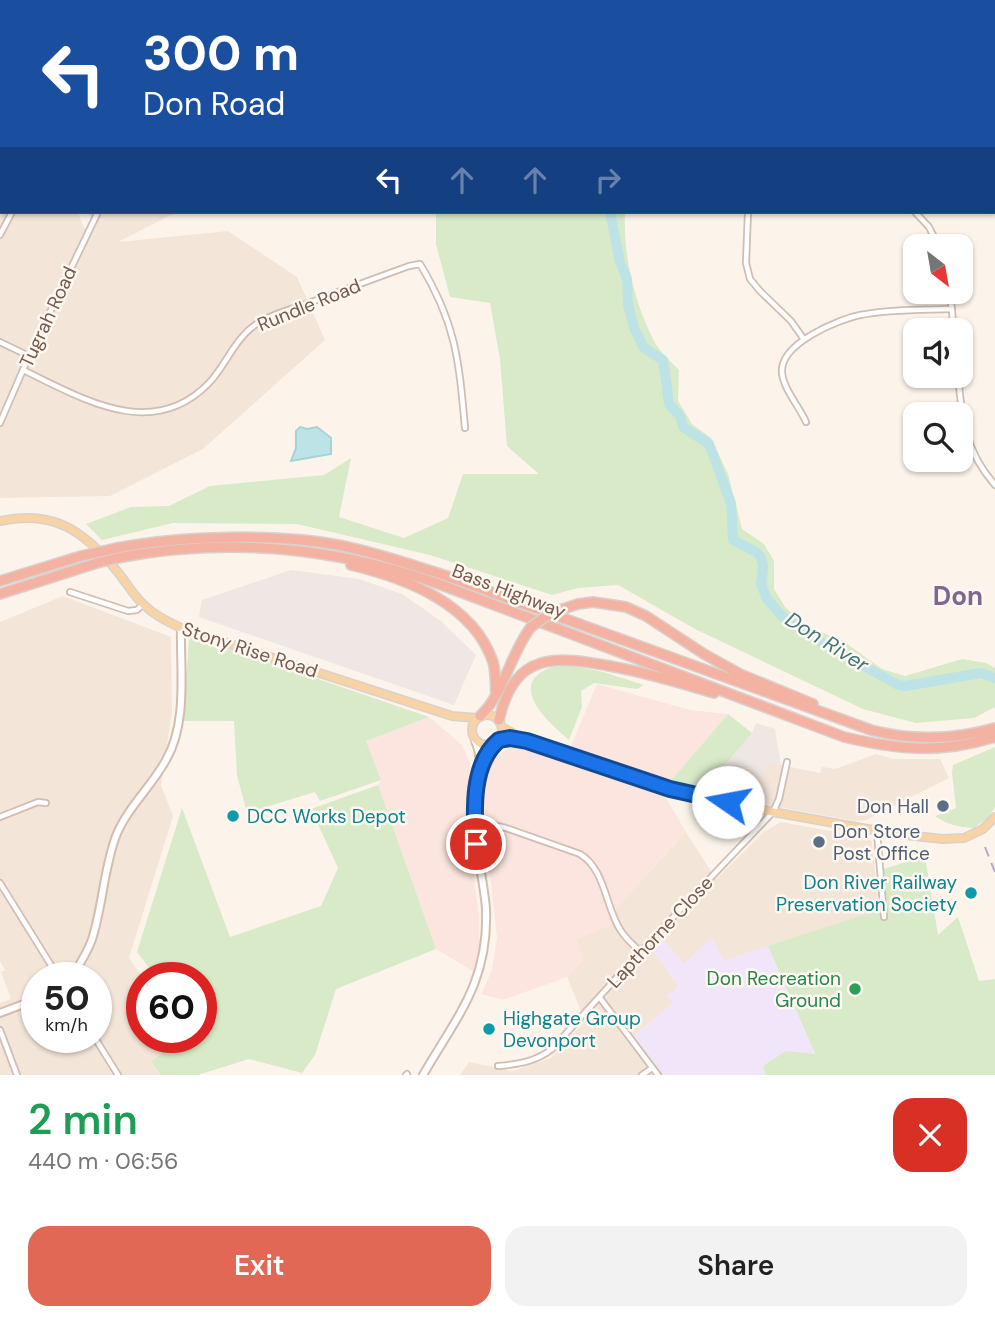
<!DOCTYPE html>
<html lang="en">
<head>
<meta charset="utf-8">
<style>
  body { margin:0; font-family:"DM Sans",sans-serif; background:#f2f2f2; color:#222; height:100vh; display:flex; flex-direction:column; font-size:26px; white-space:nowrap }
  * { box-sizing:border-box; margin:0 }
  p { font-size:23px; color:#767676 }
  .icon { flex:none; width:38px; height:38px; fill:none; stroke:currentColor; stroke-width:2; stroke-linecap:round; stroke-linejoin:round }
  .map { position:relative; height:1075px; overflow:hidden }
  .panel { display:flex; flex-direction:column; background:#fff; flex:1 }
  .panel>* { flex:none }
  .banner { position:absolute; left:0px; top:0px; width:996px; height:214px; box-shadow:0 2px 5px #0004; background:#1a4fa0; color:#fff; overflow:hidden }
  .needle { width:46px; rotate:149deg }
  .tools { position:absolute; left:903px; top:234px; display:grid; gap:14px }
  .tools a { display:grid; place-items:center; width:70px; height:70px; border-radius:14px; background:#fff; box-shadow:0 2px 5px #0004; font-size:35px }
  .speed { position:absolute; left:21px; top:962px; display:flex; gap:14px; font-size:35px; font-weight:700; text-align:center }
  .speed>* { display:grid; place-content:center; width:91px; height:91px; border-radius:50%; background:#fff; box-shadow:0 2px 5px #0004; line-height:1 }
  .speed small { font-size:18px; font-weight:400 }
  .speed .limit { border:10px solid #d22; background:#fff; color:#111 }
  .pin { position:absolute; display:grid; place-items:center; width:60px; height:60px; color:#fff; margin:-30px; border:4px solid #fff; border-radius:50%; box-shadow:0 2px 7px #0007 }
  .me { position:absolute; width:77px; margin:-38px; rotate:282deg; stroke-linejoin:round; filter:drop-shadow(0 0 5px #0008) }
  .turn { display:flex; align-items:center; gap:24px; height:147px; padding:0 28px; font-size:32px }
  .turn .icon { width:91px; height:91px; stroke-width:2.5 }
  .turn b { display:block; font-size:49px; line-height:60px }
  .lanes { display:flex; align-items:center; height:66px; padding:0 28px; background:#0003; justify-content:center; gap:35px; direction:ltr }
  .lanes .off { opacity:.35 }
  .round { display:grid; place-items:center; flex:none; width:74px; height:74px; border-radius:21px; background:#f2f2f2 }
  .headline { display:flex; align-items:center; justify-content:space-between; height:119px; padding:0 28px }
  h1 { font-size:42px; font-weight:600; line-height:52px; color:#1e9e55 }
  .primary-button { display:flex; gap:14px; margin-top:auto; padding:14px 28px }
  .primary-button a { flex:1; height:80px; border-radius:21px; background:#e16854; color:#fff; font-size:28px; font-weight:600; line-height:80px; text-align:center }
  .primary-button a+a { background:#f2f2f2; color:#222 }
  .map>svg:first-child { display:block }
  .residential { fill:#f4e5d9; fill-rule:evenodd }
  .commercial { fill:#fce5de }
  .industrial { fill:#eee7e3 }
  .education { fill:#f1e6f9 }
  .green { fill:#d8eac8 }
  .water { fill:#bee3e6; stroke:#a5d3d7; stroke-width:2 }
  .lines { fill:none; stroke-linecap:round; stroke-linejoin:round }
  .river { stroke:#bee3e6; stroke-width:10 }
  .street-casing { stroke:#d1bdb2; stroke-width:8 }
  .secondary-casing { stroke:#d4bdaf; stroke-width:10 }
  .primary-casing { stroke:#d9d1cd; stroke-width:10 }
  .highway-casing { stroke:#d9d1cd; stroke-width:12 }
  .street { stroke:#fff; stroke-width:4.5 }
  .secondary { stroke:#fff; stroke-width:6 }
  .primary { stroke:#f8d3a5; stroke-width:7 }
  .highway { stroke:#f4b2a3; stroke-width:9 }
  .rail { stroke:#b6a7c7; stroke-width:2; stroke-dasharray:10 7; stroke-linecap:butt }
  .highway-bridge-casing { stroke:#d9d1cd; stroke-width:12; stroke-linecap:butt }
  .highway-bridge { stroke:#f4b2a3; stroke-width:9 }
  .route-casing { stroke:#114b97; stroke-width:18 }
  .route { stroke:#1a73e8; stroke-width:12 }
  .service-dot { fill:#5c6f8a; stroke:#fef8f1; stroke-width:2.5 }
  .culture-dot { fill:#0f9aa8; stroke:#fef8f1; stroke-width:2.5 }
  .leisure-dot { fill:#2e9e5b; stroke:#fef8f1; stroke-width:2.5 }
  .labels { text-anchor:middle; dominant-baseline:central; stroke-width:5; stroke-linejoin:round; paint-order:stroke }
  .street-label { font-size:19px; fill:#77594d; stroke:#fef8f1 }
  .service-label { font-size:19px; fill:#4e5e75; stroke:#fef8f1; text-anchor:end }
  .culture-label { font-size:19px; fill:#0d838f; stroke:#fef8f1; text-anchor:start }
  .leisure-label { font-size:19px; fill:#27864d; stroke:#fef8f1; text-anchor:end }
  .water-label { font-size:21px; font-style:italic; fill:#41767b; stroke:#fef8f1 }
  .district-label { font-size:26px; font-weight:bold; fill:#806692; stroke:#fef8f1 }
</style>
</head>
<body>
<div class="map">
<svg width="995" height="1075" viewBox="0 0 995 1075">
  <rect width="100%" height="100%" fill="#fcf4ea"/>
  <g class="residential">
    <path d="M0 11 2 212H78L83 226 89 231 94 220 87 212H177L118 242 228 231 297 277 325 340 203 449 110 496 0 498Z"/>
    <path d="M63 596 171 637 172 711 161 785 173 816 129 958 143 978 142 1038H165L167 1050 151 1061 161 1075H0V1003L11 999 1 972 5 970 0 961V622ZM37 978H96V1038H37Z"/>
    <path d="M876 754 894 759H940L949 778 866 820 855 821 729 798 735 767 754 769 766 762 820 773 822 767 835 769Z"/>
    <path d="M781 822 869 838 872 842 879 910 724 961 684 965 663 940 653 951 679 986 673 1003 634 1036 664 1075H460L469 1062 513 1071 551 1058 585 1021 567 977 583 960 576 939 610 925 616 908 686 832 716 879 764 832Z"/>
  </g>
  <g class="commercial">
    <path d="M597 684 690 710 728 714 669 783 571 746Z"/>
    <path d="M429 717 462 745 470 763 467 822 479 918V951L474 972 436 949 378 785 381 780 366 741Z"/>
    <path d="M509 747H528L660 788 686 832 616 908 611 925 576 939 583 960 567 977 503 1000 481 994 492 970 497 938 481 792 491 761Z"/>
  </g>
  <g class="industrial">
    <path d="M291 570 359 579 402 594 441 621 476 655 454 705 199 617 202 600Z"/>
    <path d="M756 723 775 729 781 765 766 763 763 777 753 775V769L735 767 729 798 703 791 752 733Z"/>
  </g>
  <path class="education" d="M712 937 724 961 768 946 815 1055 763 1066 766 1075H664L634 1036 673 1003 667 995 679 986 653 951 663 940 684 964Z"/>
  <g class="green">
    <path d="M456 0H789L456 2Z"/>
    <path d="M436 212H625C623 255 634 302 654 341 659 351 670 361 679 370L678 401 692 424 711 438 728 474 742 529 764 544 774 561V589L785 607 807 626 843 641 882 669 905 676 962 659 986 663 995 668V707L974 718 916 723 863 709 695 629 618 585 578 588 552 595 430 555 297 524 173 523 102 540 86 524 131 507 169 506 210 486 324 475 351 458 339 517 404 538 448 518 463 474H539L507 446 500 359 490 303 450 297 436 244Z"/>
    <path d="M193 636 429 717 366 741 381 780 320 801 315 792 247 813 237 775 234 721H183L189 640Z"/>
    <path d="M572 666 603 672 644 685 637 689 594 683 581 691 582 707 569 740C550 724 506 686 549 668 555 666 565 666 572 666Z"/>
    <path d="M728 714 752 733 703 791 669 783Z"/>
    <path d="M995 747V807L989 817 974 828C959 827 947 825 935 816L956 808 952 773 953 765Z"/>
    <path d="M378 785 436 949 336 989 315 1055 302 1073 249 1059 198 1075H161L151 1061 184 1038H201V978H157L137 952 182 808 230 937 321 906 338 868 311 809Z"/>
    <path d="M925 856 938 935 958 917 979 981 995 979V1075H766L763 1066 786 1051 815 1054 768 946 887 907 884 869Z"/>
  </g>
  <path class="water" d="M300 427 307 429 317 427 331 438V454L291 461 296 448V431Z"/>
  <g class="lines">
    <g class="river">
      <path d="M874 2 875 0"/>
      <path d="M610 212 620 262 627 279 628 304 634 328 644 348 663 360 669 404 680 416 683 427 709 444 712 452 731 503 733 540 756 552 761 557 763 567 761 584 767 599 781 615 808 635 898 685 905 686 981 673 995 678"/>
    </g>
    <defs>
      <g id="street">
        <path d="M198 2 199 0"/>
        <path d="M0 140 2 142"/>
        <path d="M748 212 746 263 750 279 760 291 791 321 803 338"/>
        <path d="M915 212 929 227 939 247"/>
        <path d="M0 235 12 212"/>
        <path d="M950 292 954 331"/>
        <path d="M0 342 29 356"/>
        <path d="M23 370C82 398 152 442 209 383 226 365 234 340 255 325 271 314 292 309 309 303 343 290 376 278 409 266L420 264C456 323 459 361 465 428"/>
        <path d="M958 376C962 419 965 451 995 485"/>
        <path d="M806 422C799 406 784 390 782 373 779 344 837 320 860 315 890 309 922 310 952 309"/>
        <path d="M0 423 29 356 98 212"/>
        <path d="M70 592 128 611 137 610 143 604"/>
        <path d="M0 817 38 802 46 803"/>
        <path d="M475 821 506 828 580 854C606 870 605 907 621 931 626 939 634 945 640 952"/>
        <path d="M877 832 884 917"/>
        <path d="M0 883 59 978"/>
        <path d="M600 998 658 1075"/>
        <path d="M0 1030 17 1075"/>
        <path d="M95 1038 118 1075"/>
        <path d="M498 1066C519 1064 535 1062 552 1049L640 952 773 812 779 799 787 762"/>
        <path d="M406 1075 407 1074"/>
        <path d="M642 1075 652 1068"/>
      </g>
      <g id="secondary">
        <path d="M483 763 494 744"/>
        <path d="M59 978 63 976 69 978"/>
        <path d="M71 978C79 965 89 951 93 936 103 903 104 868 116 836 127 808 152 786 166 760 188 722 180 670 181 628"/>
        <path d="M0 1013 37 999"/>
        <path d="M423 1075C457 1016 489 982 486 909 484 879 474 849 475 819 475 793 486 765 475 741"/>
      </g>
      <g id="primary">
        <path d="M0 521C54 510 83 530 117 571 126 582 133 595 144 605 154 615 167 621 181 628L452 716 477 718"/>
        <circle cx="487" cy="730" r="15"/>
        <path d="M502 727 527 741 670 789 773 812 895 834 943 839 964 838 983 829 995 817"/>
      </g>
      <g id="highway">
        <path d="M117 548C179 536 276 533 338 545 375 552 411 565 447 576L871 730C913 741 953 740 995 728"/>
        <path d="M117 558C226 537 335 547 439 584L844 737C899 750 940 754 995 737"/>
        <path d="M351 565C405 578 473 603 493 662 496 672 495 683 496 694"/>
        <path d="M0 581 81 556"/>
        <path d="M0 594 97 563"/>
        <path d="M578 604 593 602 626 607 646 616 704 654 740 674 813 704"/>
        <path d="M480 716C504 694 510 654 531 627"/>
        <path d="M499 720C515 650 556 656 615 667 648 673 681 683 714 693"/>
      </g>
    </defs>
    <use href="#street" class="street-casing"/>
    <use href="#secondary" class="secondary-casing"/>
    <use href="#primary" class="primary-casing"/>
    <use href="#highway" class="highway-casing"/>
    <use href="#street" class="street"/>
    <use href="#secondary" class="secondary"/>
    <use href="#primary" class="primary"/>
    <use href="#highway" class="highway"/>
    <path class="rail" d="M985 847 995 872"/>
    <defs>
      <g id="highway-bridge">
        <path d="M81 556 117 548"/>
        <path d="M97 563 117 558"/>
        <path d="M531 627 551 613 578 604"/>
      </g>
    </defs>
    <use href="#highway-bridge" class="highway-bridge-casing"/>
    <use href="#highway-bridge" class="highway-bridge"/>
  </g>
  <g class="lines">
    <defs>
      <path id="route" d="M476 844C474 812 471 763 499 740L510 738 527 741 670 789 728 802"/>
    </defs>
    <use href="#route" class="route-casing"/>
    <use href="#route" class="route"/>
  </g>
  <g class="service-dot">
    <circle cx="943" cy="806" r="7"/>
    <circle cx="819" cy="842" r="7"/>
  </g>
  <g class="culture-dot">
    <circle cx="233" cy="816" r="7"/>
    <circle cx="971" cy="893" r="7"/>
    <circle cx="489" cy="1029" r="7"/>
  </g>
  <circle class="leisure-dot" cx="855" cy="989" r="7"/>
  <g class="labels">
    <g class="street-label">
      <text transform="translate(309 305) rotate(-22)">Rundle Road</text>
      <text transform="translate(48 317) rotate(-65)">Tugrah Road</text>
      <text transform="translate(509 591) rotate(21)">Bass Highway</text>
      <text transform="translate(250 650) rotate(18)">Stony Rise Road</text>
      <text transform="translate(660 932) rotate(-47)">Lapthorne Close</text>
    </g>
    <g class="service-label">
      <text x="929" y="806">Don Hall</text>
      <text x="833" y="831" text-anchor="start">Don Store<tspan x="833" dy="22">Post Office</tspan></text>
    </g>
    <g class="culture-label">
      <text x="247" y="816">DCC Works Depot</text>
      <text x="957" y="882" text-anchor="end">Don River Railway<tspan x="957" dy="22">Preservation Society</tspan></text>
      <text x="503" y="1018">Highgate Group<tspan x="503" dy="22">Devonport</tspan></text>
    </g>
    <g class="leisure-label">
      <text x="841" y="978">Don Recreation<tspan x="841" dy="22">Ground</tspan></text>
    </g>
    <g class="water-label">
      <text transform="translate(827 642) rotate(32)">Don River</text>
    </g>
    <g class="district-label">
      <text x="958" y="596">Don</text>
    </g>
  </g>
</svg>
<div class="tools">
<a><svg class="needle" viewBox="-14 -14 28 28"><path d="M0-13l5 13h-10z" fill="#e53935"/><path d="M0 13l5-13h-10z" fill="#767676"/></svg></a>
<a><svg class="icon" aria-label="sound" viewBox="0 0 24 24"><path d="M4 9h4l5-4v14l-5-4H4zM17 9q2 3 0 6"/></svg></a>
<a><svg class="icon" aria-label="search" viewBox="0 0 24 24"><circle cx="10" cy="10" r="6"/><path d="M15 15l6 6"/></svg></a>
</div>
<div class="speed"><div>50<small>km/h</small></div><div class="limit">60</div></div>
<div class="pin" style="left:476px;top:844px;background:#d93025"><svg class="icon" aria-label="arrive" viewBox="0 0 24 24"><path d="M6 21V4h12l-3 4 3 4H6"/></svg></div>
<svg class="me" style="left:728px;top:802px" viewBox="-20 -20 40 40"><circle r="19" fill="#fff"/><path d="M0-13L10 11 0 6-10 11z" fill="#1a73e8"/></svg>
<div class="banner">
<div class="turn"><svg class="icon" aria-label="left" viewBox="0 0 24 24"><path d="M17 20v-9H6M10 6l-5 5 5 5"/></svg><div><b>300 m</b>Don Road</div></div>
<div class="lanes"><svg class="icon" aria-label="left" viewBox="0 0 24 24"><path d="M17 20v-9H6M10 6l-5 5 5 5"/></svg><svg class="icon off" aria-label="ahead" viewBox="0 0 24 24"><path d="M12 20V5M6 11l6-6 6 6"/></svg><svg class="icon off" aria-label="ahead" viewBox="0 0 24 24"><path d="M12 20V5M6 11l6-6 6 6"/></svg><svg class="icon off" aria-label="right" viewBox="0 0 24 24"><path d="M7 20v-9h11M14 6l5 5-5 5"/></svg></div>
</div>
</div>
<section class="panel">
<div class="headline"><div><h1>2 min</h1><p>440 m · 06:56</p></div><a class="round" style="background:#d93025;color:#fff"><svg class="icon" aria-label="close" viewBox="0 0 24 24"><path d="M6 6l12 12M18 6L6 18"/></svg></a></div>
<div class="primary-button"><a>Exit</a><a>Share</a></div>
</section>
</body>
</html>
